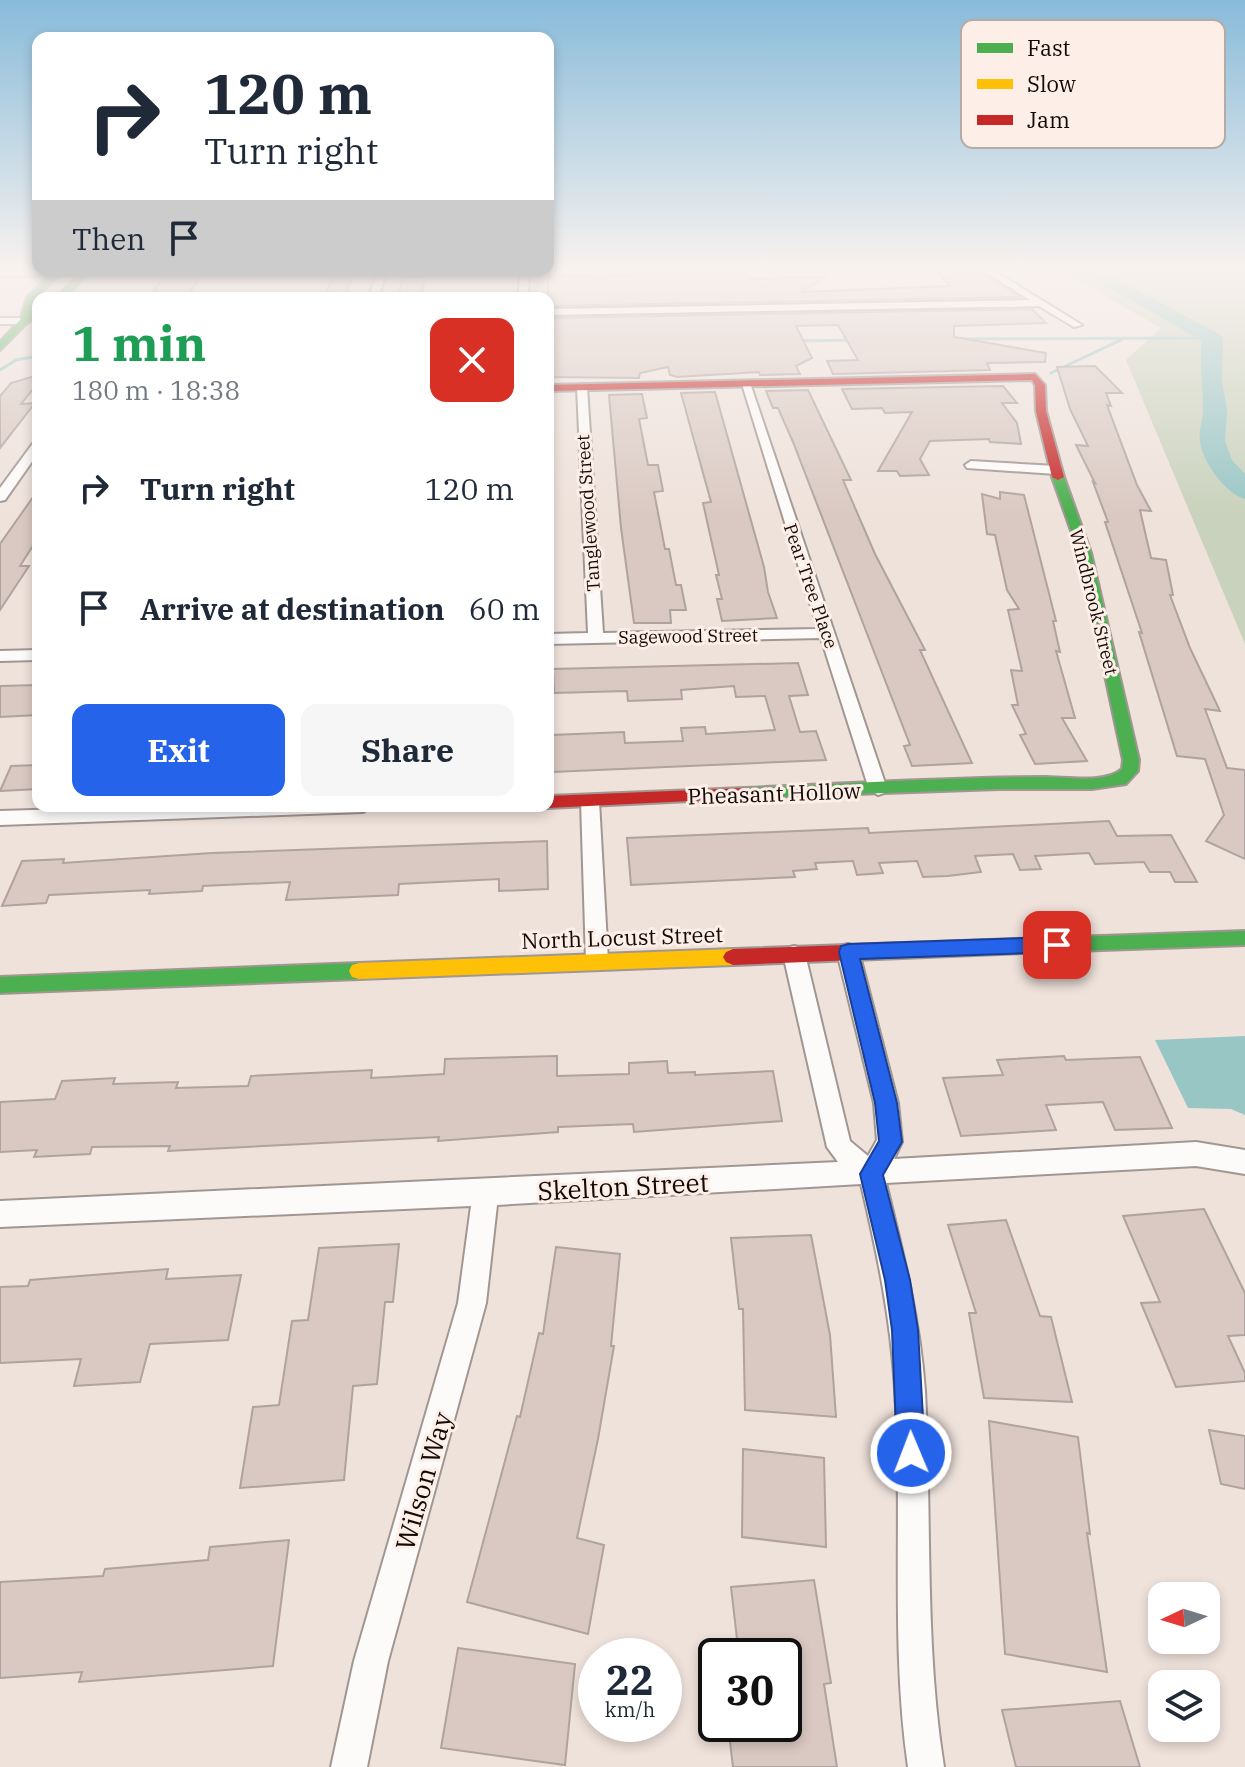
<!DOCTYPE html>
<html lang="en">
<head>
<meta charset="utf-8">
<style>
  body { margin:0; font-family:"IBM Plex Serif",serif; background:#f6f6f7; color:#1f2937; height:100vh; display:flex; flex-direction:column; font-size:30px; white-space:nowrap }
  * { box-sizing:border-box; margin:0 }
  p { font-size:26px; color:#747a83 }
  .icon { flex:none; width:44px; height:44px; fill:none; stroke:currentColor; stroke-width:2; stroke-linecap:round; stroke-linejoin:round }
  .map { position:relative; flex:1; overflow:hidden }
  .side { position:absolute; left:32px; top:292px; width:522px; height:520px; display:flex; flex-direction:column; background:#fff; border-radius:16px; box-shadow:0 4px 12px #0003 }
  .side>* { flex:none }
  .banner { position:absolute; left:32px; top:32px; width:522px; height:244px; border-radius:16px; box-shadow:0 4px 12px #0003; background:#fff; color:#1f2937; overflow:hidden }
  .needle { width:52px; rotate:266deg }
  .buttons { position:absolute; left:1148px; top:1582px; display:grid; gap:16px }
  .buttons a { display:grid; place-items:center; width:72px; height:72px; border-radius:16px; background:#fff; box-shadow:0 4px 12px #0003; font-size:40px }
  .speed { position:absolute; left:578px; top:1638px; display:flex; gap:16px; font-size:40px; font-weight:700; text-align:center }
  .speed>* { display:grid; place-content:center; width:104px; height:104px; border-radius:50%; background:#fff; box-shadow:0 4px 12px #0003; line-height:1 }
  .speed small { font-size:20px; font-weight:400 }
  .speed .limit { border:4px solid #111; border-radius:12px; background:#fff; color:#111 }
  .pin { position:absolute; display:grid; place-items:center; width:68px; height:68px; color:#fff; margin:-34px; border-radius:16px; box-shadow:0 4px 12px #0006 }
  .me { position:absolute; width:88px; margin:-44px; rotate:359deg; stroke-linejoin:round; filter:drop-shadow(0 0 6px #0008) }
  .turn { display:flex; align-items:center; gap:28px; height:168px; padding:0 40px; font-size:36px }
  .turn .icon { width:104px; height:104px; stroke-width:2.5 }
  .turn b { display:block; font-size:56px; line-height:68px }
  .then { display:flex; align-items:center; height:76px; padding:0 40px; background:#0003; gap:16px; font-size:30px }
  .round { display:grid; place-items:center; flex:none; width:84px; height:84px; border-radius:16px; background:#f6f6f7 }
  .head { display:flex; align-items:center; justify-content:space-between; height:136px; padding:0 40px }
  h1 { font-size:48px; font-weight:800; line-height:60px; color:#1e9e55 }
  .button { display:flex; gap:16px; margin-top:auto; padding:16px 40px }
  .button a { flex:1; height:92px; border-radius:16px; background:#2563eb; color:#fff; font-size:32px; font-weight:800; line-height:92px; text-align:center }
  .button a+a { background:#f6f6f7; color:#1f2937 }
  ul { padding:0; list-style:none }
  li { display:flex; align-items:center; gap:24px; height:120px; padding:0 40px }
  li div { flex:1 }
  li b { display:block; font-size:30px }
  li em { font-style:normal }
  .map>svg:first-child { display:block }
  .green { fill:#c9d2bd }
  .water { fill:#98c6c5 }
  .lines { fill:none; stroke-linecap:round; stroke-linejoin:round }
  .stream { stroke:#98c6c5; stroke-width:3 }
  .river { fill:#98c6c5; fill-rule:evenodd }
  .building { fill:#dac9c2; stroke:#aea39e; stroke-width:2 }
  .street-casing { stroke:#a19792; stroke-width:4 }
  .fast-casing { stroke:#a19792; stroke-width:4 }
  .slow-casing { stroke:#a19792; stroke-width:4 }
  .jam-casing { stroke:#a19792; stroke-width:4 }
  .street { fill:#fdfbfa; fill-rule:evenodd }
  .fast { fill:#4caf50; fill-rule:evenodd }
  .slow { fill:#ffc107; fill-rule:evenodd }
  .jam { fill:#c62828; fill-rule:evenodd }
  .route { fill:#2563eb; stroke:#184099; stroke-width:2 }
  .labels { text-anchor:middle; dominant-baseline:central; stroke-width:6; stroke-linejoin:round; paint-order:stroke }
  .far-street-label { font-size:18px; fill:#110a07; stroke:#fdeee7 }
  .street-label { font-size:22px; fill:#110a07; stroke:#fdeee7 }
  .near-street-label { font-size:26px; fill:#110a07; stroke:#fdeee7 }
  .key { fill:#fdeee7; stroke:#b6aaa4; stroke-width:2 }
  .key-label { font-size:22px; fill:#110a07 }
</style>
</head>
<body>
<div class="map">
<svg width="1245" height="1767" viewBox="0 0 1245 1767">
  <rect width="100%" height="100%" fill="#efe2db"/>
  <path class="green" d="M1058 269H1245V644L1126 360 1161 328Z"/>
  <path class="water" d="M1245 1036V1115L1231 1109 1188 1108 1155 1040Z"/>
  <g class="lines">
    <g class="stream">
      <path d="M958 339 1212 338"/>
      <path d="M794 341 854 340"/>
      <path d="M0 370 16 360 38 356"/>
      <path d="M1051 373 1125 338"/>
    </g>
    <path class="river" d="M1076 269H1098L1219 334 1223 338 1222 382 1227 410 1225 441 1232 460 1245 474V499C1226 494 1202 462 1200 441 1198 431 1203 420 1203 410 1203 386 1200 364 1201 340Z"/>
  </g>
  <g class="building">
    <path d="M169 270H205L188 295 150 296Z"/>
    <path d="M335 270H356L344 298H324Z"/>
    <path d="M979 270 1020 297 548 306V276L748 274 751 279 826 277 801 292 950 286 937 271Z"/>
    <path d="M425 276 421 298H398L403 277Z"/>
    <path d="M1032 309 1046 323 954 326V337L1046 353 1045 362 987 363 990 370 833 374 827 361 858 360 838 325 796 326 812 358 796 366 800 374 760 375 759 372 677 377 670 375 668 367 640 373 639 378 548 377V318Z"/>
    <path d="M1095 366 1122 393H1106L1111 406 1107 405 1137 485 1151 511 1140 510 1151 558 1166 560 1173 595H1170L1190 648 1220 711 1205 709 1227 768 1245 770V859L1206 841 1224 815 1205 759 1177 756 1139 632 1142 633 1105 522H1108L1093 482 1095 483 1076 445 1088 446 1070 409 1057 367Z"/>
    <path d="M38 375V383L21 404 35 403 0 448V396L11 383Z"/>
    <path d="M1003 386 1017 403H1002L1017 423 1021 444 990 442 989 439 930 441 920 459 929 475 900 476 897 471H878L912 412 885 413 882 408 852 409 842 389Z"/>
    <path d="M808 390 851 480H843L875 554 925 650H920L972 763 912 766 904 746 910 745 793 442 778 408H773L766 391Z"/>
    <path d="M715 392 764 567 768 592 777 618 722 621 717 599H722L716 575H719L703 503 711 502 681 393Z"/>
    <path d="M642 394 647 418 639 419 648 465H658L663 491 654 492 665 549H669L676 585H681L686 610H670L671 623H634L621 528 609 395Z"/>
    <path d="M38 490V538L20 566H29L0 610V544Z"/>
    <path d="M1000 492 1024 495 1056 621H1053L1060 652 1056 651 1075 718H1062L1087 761 1035 764 1020 735 1026 734 1012 705H1018L1011 670 1022 671 1008 610 1019 609 1007 590 995 535 987 534 982 494 1000 499Z"/>
    <path d="M798 663 808 695 789 696 800 732 816 731 826 760 553 772 552 735 624 732 625 743 683 741 681 728 705 727 706 734 775 730 765 696 736 697 734 686 681 690 682 699 628 701 627 691 554 693 553 669Z"/>
    <path d="M38 685V715L0 717V686Z"/>
    <path d="M38 765V789L0 791 11 766Z"/>
    <path d="M1109 821 1117 836 1171 835 1197 882H1175L1170 872H1150L1144 862 1095 864 1089 853 1035 856 1041 869 1020 870 1013 854 975 856 981 872 948 876 923 877 917 861 879 863 883 873 857 875 853 861 815 863 817 869 793 871 795 877 631 885 627 838 868 828 869 833Z"/>
    <path d="M547 841 548 889 499 891V879L399 884 398 895 286 900 290 882 203 886 202 891 149 894 150 890 49 895 46 903 2 906 22 861 64 859 63 863 212 853Z"/>
    <path d="M557 1056V1076L629 1074V1063L667 1061 668 1073 695 1072V1075L773 1071 782 1121 634 1132 633 1124 558 1127V1132L438 1141 439 1137 168 1151 170 1146 92 1147 90 1154 34 1157 37 1150 0 1152V1102L55 1099 62 1081 115 1078 113 1084 178 1082 176 1088 248 1086 251 1076 372 1070 371 1078 444 1074 445 1059Z"/>
    <path d="M1064 1056 1066 1060 1140 1057 1172 1128 1115 1130 1103 1102 1046 1105 1056 1130 961 1136 943 1078 1003 1075 997 1060Z"/>
    <path d="M1204 1209 1245 1293V1335L1228 1336 1245 1373V1381L1176 1387 1141 1303 1160 1302 1123 1216Z"/>
    <path d="M1006 1220 1040 1316 1051 1317 1072 1402 984 1398 969 1313H976L948 1225Z"/>
    <path d="M811 1235 830 1335 836 1417 745 1410 743 1309H739L731 1238Z"/>
    <path d="M399 1244 393 1302H385L377 1384 353 1386 344 1480 240 1488 253 1407 279 1405 292 1321 308 1320 319 1248Z"/>
    <path d="M556 1247 620 1254 611 1346H614L598 1439 577 1538 604 1545 588 1634 467 1602 517 1416 520 1417 539 1333 543 1334Z"/>
    <path d="M168 1269 166 1279 241 1275 228 1340 150 1344 140 1382 74 1386 81 1359 0 1363V1287L28 1286 30 1280Z"/>
    <path d="M989 1421 1078 1437 1090 1534 1087 1533 1107 1672 1005 1654Z"/>
    <path d="M1209 1430 1245 1436V1489L1221 1484Z"/>
    <path d="M743 1449 824 1458 826 1547 742 1537Z"/>
    <path d="M289 1540 273 1666 79 1682 82 1672 0 1678V1582L103 1576 105 1569 208 1560 210 1547Z"/>
    <path d="M814 1580 831 1683 824 1684 837 1767H733L728 1725 784 1724V1656H739L731 1587Z"/>
    <path d="M458 1648 575 1664 565 1765 441 1748Z"/>
    <path d="M1120 1701 1140 1767H1016L1002 1710Z"/>
  </g>
  <g class="lines">
    <defs>
      <g id="street">
        <path d="M981 269H991L1082 325 1074 327 1039 306 548 315V309L1030 300Z"/>
        <path d="M0 270H88L89 272 85 275 0 276Z"/>
        <path d="M379 270H387L378 298H368Z"/>
        <path d="M521 270H529L528 298H518Z"/>
        <path d="M0 318H24L29 321 24 324H0Z"/>
        <path d="M741 381 750 383 887 789 884 793 878 795 869 789 821 638 548 644V634L588 633 577 387 582 384 587 387 603 633 818 629Z"/>
        <path d="M38 441V453L5 500 0 501V488L34 442Z"/>
        <path d="M971 461 1056 466 1062 470 1056 474 967 468 965 465Z"/>
        <path d="M38 650V660L0 661V651Z"/>
        <path d="M590 795 599 801 608 961 605 967 597 970 589 967 586 961 581 801Z"/>
        <path d="M166 806H372L363 812 0 825V811Z"/>
        <path d="M848 944 856 946 859 952 898 1103 902 1142 894 1159 1196 1142 1245 1150V1174L1196 1166 886 1183C903 1252 920 1320 925 1391 932 1517 924 1643 944 1767H908C890 1642 903 1515 895 1389 891 1319 877 1252 861 1184L497 1205 486 1303 388 1661 367 1767H331L354 1661 458 1303 471 1206 0 1227V1201L838 1162 827 1147 783 954 786 948 794 946 802 948 805 954 850 1141 868 1156 877 1140 874 1103 837 952 840 946Z"/>
      </g>
      <g id="fast">
        <path d="M55 270H64L34 300 30 315 38 311V317L27 323 0 350V342L20 320 27 297Z"/>
        <path d="M83 270H91L65 298H56Z"/>
        <path d="M1058 474 1064 477 1091 553 1139 760 1138 771 1126 784 1092 789H999L739 798 737 794 745 788C845 784 945 777 1045 777 1067 777 1105 784 1122 769L1123 760 1079 553 1052 477Z"/>
        <path d="M1245 931V945L1073 951 1066 949 1064 944 1066 939 1073 937Z"/>
        <path d="M359 963 366 965 369 971 366 977 359 979 0 993V977Z"/>
      </g>
      <path id="slow" d="M733 949 740 952 743 957 740 962 733 965 359 979 352 977 349 971 352 965 359 963Z"/>
      <g id="jam">
        <path d="M1035 374 1045 385 1046 411 1064 477 1058 480 1052 477 1036 411 1035 385 1032 380 548 391V385Z"/>
        <path d="M745 788 753 794 751 798 548 808 542 806H548V796Z"/>
        <path d="M1073 937 1080 939 1082 944 1080 949 1073 951 733 965 726 962 723 957 726 952 733 949Z"/>
      </g>
    </defs>
    <use href="#street" class="street-casing"/>
    <use href="#fast" class="fast-casing"/>
    <use href="#slow" class="slow-casing"/>
    <use href="#jam" class="jam-casing"/>
    <use href="#street" class="street"/>
    <use href="#fast" class="fast"/>
    <use href="#slow" class="slow"/>
    <use href="#jam" class="jam"/>
  </g>
  <linearGradient id="sky" x2="0" y2="1"><stop stop-color="#88bbda"/><stop offset="0.52" stop-color="#f8f2ef"/><stop offset="1" stop-color="#f8f2ef" stop-opacity="0"/></linearGradient>
  <rect width="1245" height="516" fill="url(#sky)"/>
  <path class="route" d="M1057 937 1064 939 1066 945 1064 950 1057 952 860 959 897 1103 902 1142 883 1175 910 1280 918 1330 925 1453 921 1463 911 1467 901 1463 897 1453 892 1330 885 1280 860 1174 879 1141 875 1103 839 952 841 946 848 944Z"/>
  <g class="labels">
    <g class="far-street-label">
      <text transform="translate(588 513) rotate(-94)">Tanglewood Street</text>
      <text transform="translate(811 586) rotate(71)">Pear Tree Place</text>
      <text transform="translate(1094 602) rotate(76)">Windbrook Street</text>
      <text transform="translate(688 636) rotate(-1)">Sagewood Street</text>
    </g>
    <g class="street-label">
      <text transform="translate(774 793) rotate(-2)">Pheasant Hollow</text>
      <text transform="translate(622 937) rotate(-2)">North Locust Street</text>
    </g>
    <g class="near-street-label">
      <text transform="translate(623 1186) rotate(-3)">Skelton Street</text>
      <text transform="translate(423 1481) rotate(-74)">Wilson Way</text>
    </g>
  </g>
  <rect x="961" y="20" width="264" height="128" rx="12" class="key"/>
  <rect x="977" y="43" width="36" height="10" fill="#4caf50"/>
  <rect x="977" y="79" width="36" height="10" fill="#ffc107"/>
  <rect x="977" y="115" width="36" height="10" fill="#c62828"/>
  <g class="key-label">
    <text x="1027" y="56">Fast</text>
    <text x="1027" y="92">Slow</text>
    <text x="1027" y="128">Jam</text>
  </g>
</svg>
<div class="buttons">
<a><svg class="needle" viewBox="-14 -14 28 28"><path d="M0-13l5 13h-10z" fill="#e53935"/><path d="M0 13l5-13h-10z" fill="#747a83"/></svg></a>
<a><svg class="icon" aria-label="layers" viewBox="0 0 24 24"><path d="M12 4l9 5-9 5-9-5zM3 14l9 5 9-5"/></svg></a>
</div>
<div class="speed"><div>22<small>km/h</small></div><div class="limit">30</div></div>
<div class="pin" style="left:1057px;top:945px;background:#d93025"><svg class="icon" aria-label="arrive" viewBox="0 0 24 24"><path d="M6 21V4h12l-3 4 3 4H6"/></svg></div>
<svg class="me" style="left:911px;top:1453px" viewBox="-20 -20 40 40"><circle r="17" fill="#2563eb" stroke="#fff" stroke-width="3"/><path d="M0-11L8 9 0 5-8 9z" fill="#fff"/></svg>
<div class="banner">
<div class="turn"><svg class="icon" aria-label="right" viewBox="0 0 24 24"><path d="M7 20v-9h11M14 6l5 5-5 5"/></svg><div><b>120 m</b>Turn right</div></div>
<div class="then">Then<svg class="icon" aria-label="arrive" viewBox="0 0 24 24"><path d="M6 21V4h12l-3 4 3 4H6"/></svg></div>
</div>
<section class="side">
<div class="head"><div><h1>1 min</h1><p>180 m · 18:38</p></div><a class="round" style="background:#d93025;color:#fff"><svg class="icon" aria-label="close" viewBox="0 0 24 24"><path d="M6 6l12 12M18 6L6 18"/></svg></a></div>
<ul>
<li><svg class="icon" aria-label="right" viewBox="0 0 24 24"><path d="M7 20v-9h11M14 6l5 5-5 5"/></svg><div><b>Turn right</b></div><em>120 m</em></li>
<li><svg class="icon" aria-label="arrive" viewBox="0 0 24 24"><path d="M6 21V4h12l-3 4 3 4H6"/></svg><div><b>Arrive at destination</b></div><em>60 m</em></li>
</ul>
<div class="button"><a>Exit</a><a>Share</a></div>
</section>
</div>
</body>
</html>
